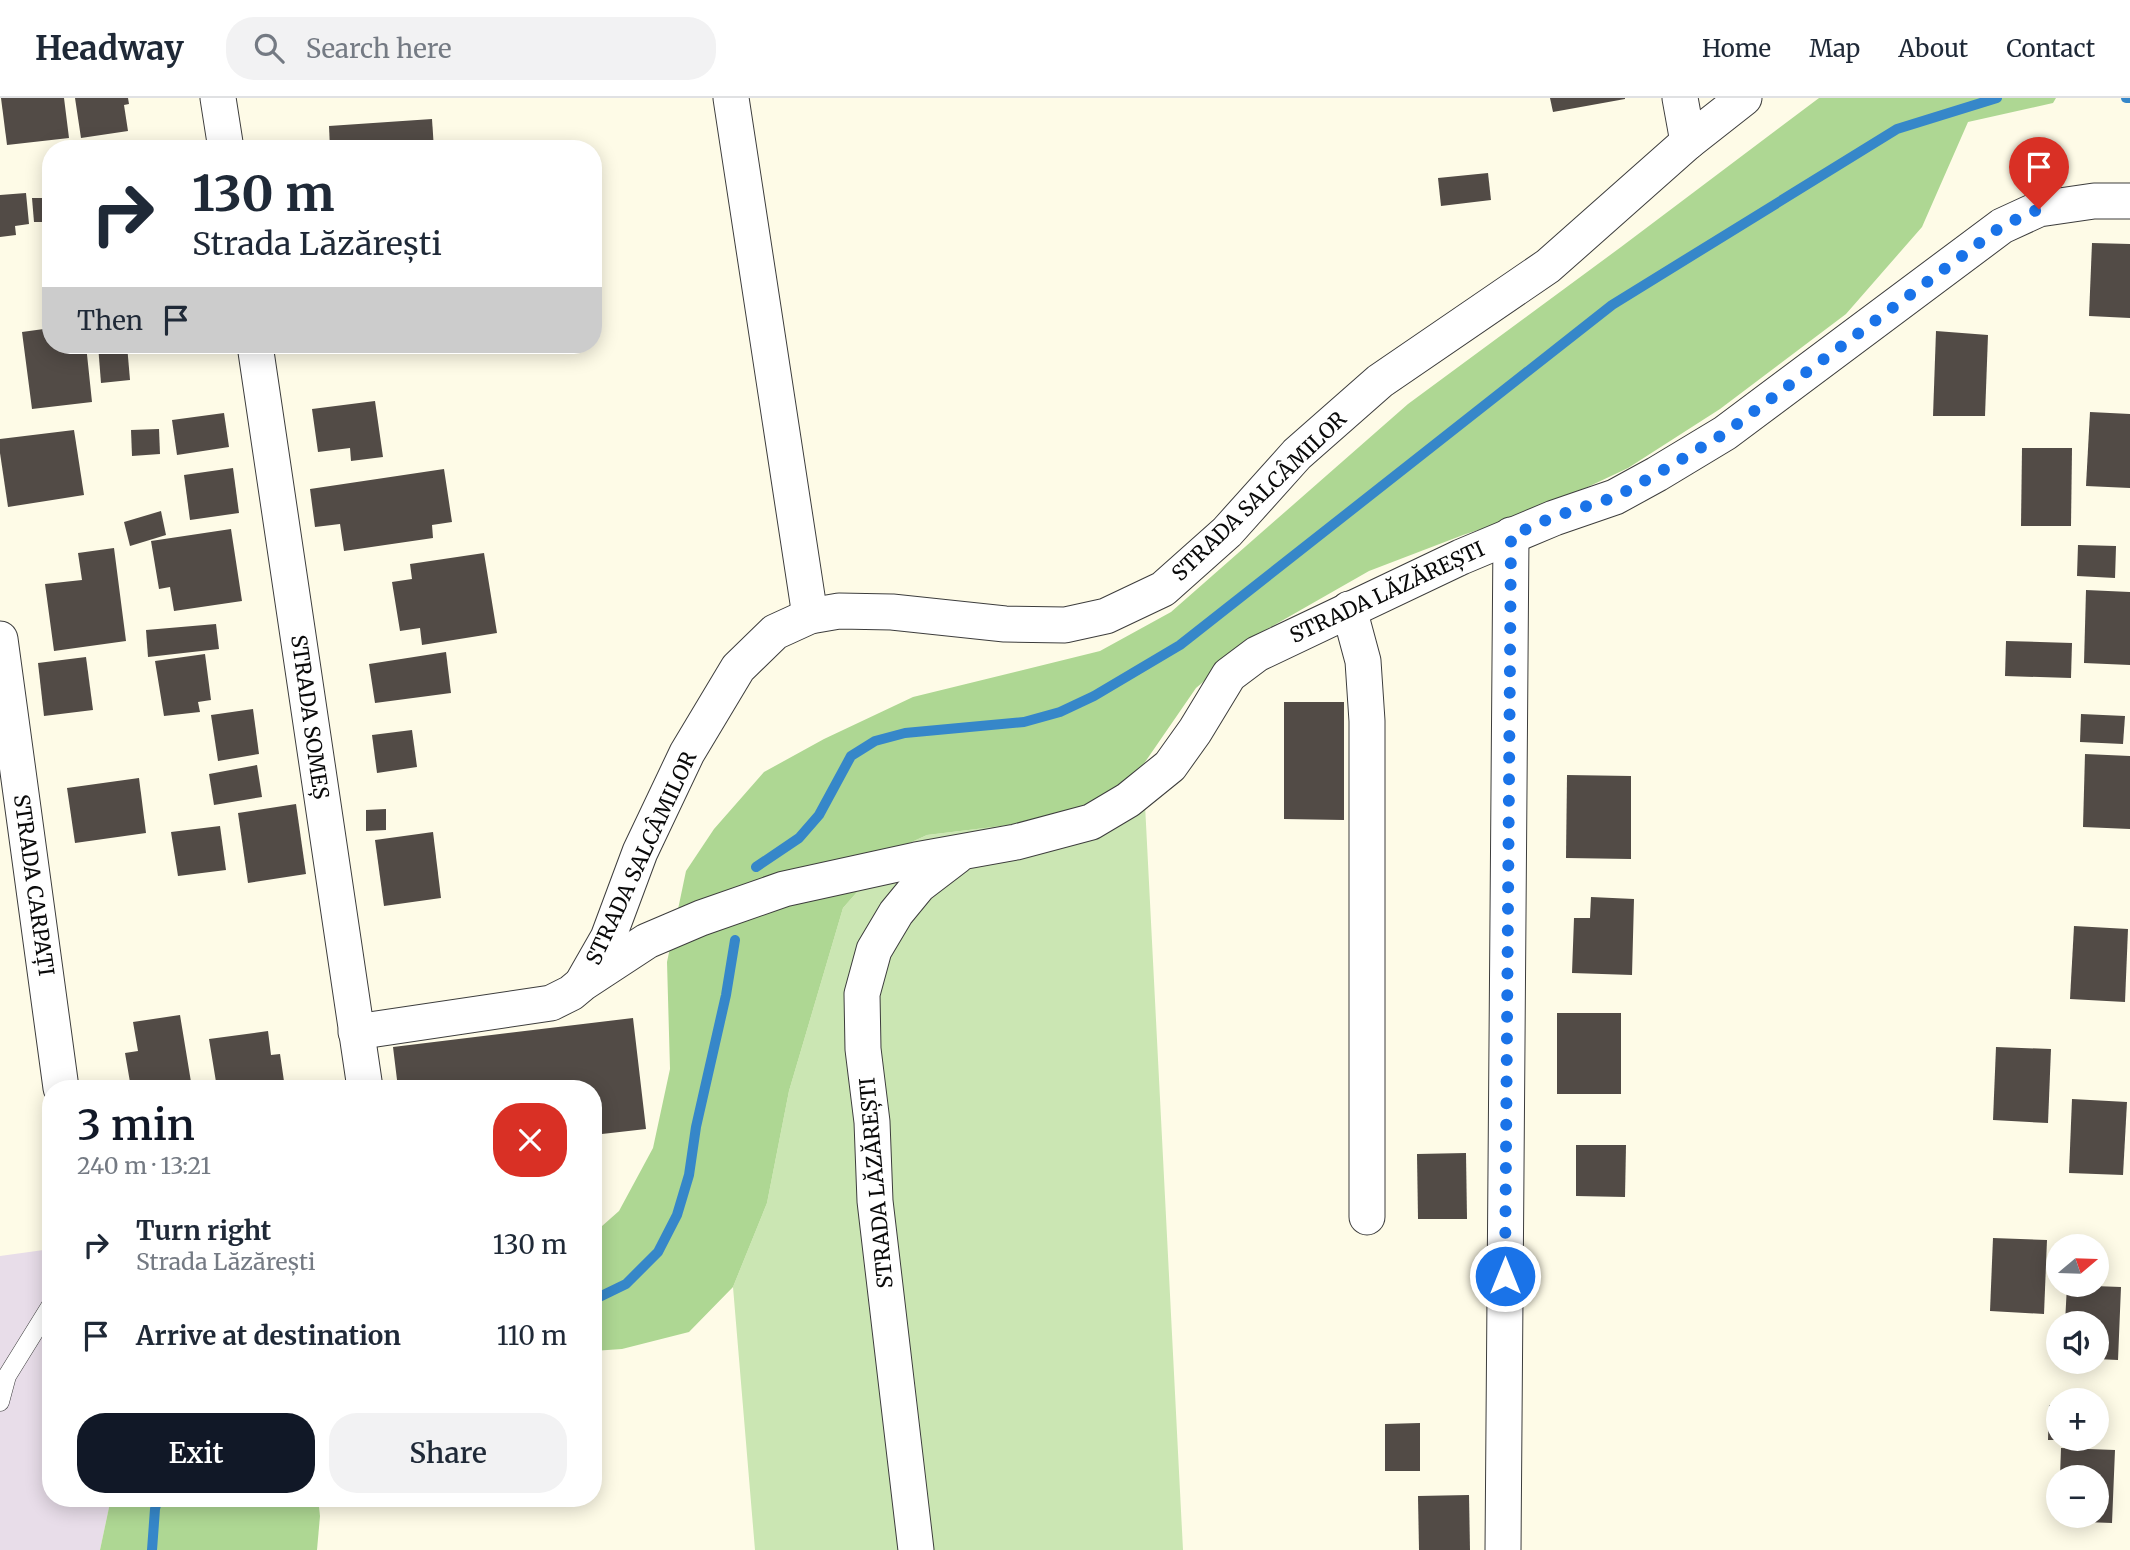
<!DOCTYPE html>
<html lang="en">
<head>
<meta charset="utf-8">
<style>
  body { margin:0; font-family:Merriweather,serif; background:#f2f2f3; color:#1f2937; height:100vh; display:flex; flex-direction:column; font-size:26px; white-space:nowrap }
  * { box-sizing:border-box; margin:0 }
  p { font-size:23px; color:#747a83 }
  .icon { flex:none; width:38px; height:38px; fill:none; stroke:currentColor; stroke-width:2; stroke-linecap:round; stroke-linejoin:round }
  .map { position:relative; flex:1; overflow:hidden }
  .panel { position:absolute; left:42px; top:982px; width:560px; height:427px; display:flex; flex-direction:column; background:#fff; border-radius:28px; box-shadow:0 4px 18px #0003 }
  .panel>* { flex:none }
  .top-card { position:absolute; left:42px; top:42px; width:560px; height:214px; border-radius:28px; box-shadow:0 4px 18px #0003; background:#fff; color:#1f2937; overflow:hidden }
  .needle { width:46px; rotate:71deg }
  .controls { position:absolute; left:2046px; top:1136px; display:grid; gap:14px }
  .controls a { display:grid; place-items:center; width:63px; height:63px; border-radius:50%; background:#fff; box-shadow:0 4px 18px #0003; font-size:35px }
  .pin { position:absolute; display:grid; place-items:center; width:60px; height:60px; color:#fff; margin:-72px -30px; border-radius:50% 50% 50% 0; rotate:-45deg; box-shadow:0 0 7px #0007 }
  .pin .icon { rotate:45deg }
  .me { position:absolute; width:77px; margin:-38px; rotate:0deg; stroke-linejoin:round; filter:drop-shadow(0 0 5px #0008) }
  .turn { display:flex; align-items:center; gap:24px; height:147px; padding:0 35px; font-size:32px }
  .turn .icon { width:91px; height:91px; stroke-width:2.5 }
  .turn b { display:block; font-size:49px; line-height:60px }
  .then { display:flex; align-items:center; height:66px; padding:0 35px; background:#0003; gap:14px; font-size:26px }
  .round { display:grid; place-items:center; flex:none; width:74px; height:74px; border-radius:28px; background:#f2f2f3 }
  .overview { display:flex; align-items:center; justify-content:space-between; height:119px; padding:0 35px }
  h1 { font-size:42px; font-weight:600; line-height:52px; color:#111827 }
  .cta { display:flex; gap:14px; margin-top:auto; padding:14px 35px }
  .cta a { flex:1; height:80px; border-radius:28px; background:#111827; color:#fff; font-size:28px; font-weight:600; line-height:80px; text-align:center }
  .cta a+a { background:#f2f2f3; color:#1f2937 }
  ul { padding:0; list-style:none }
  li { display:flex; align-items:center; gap:21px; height:91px; padding:0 35px }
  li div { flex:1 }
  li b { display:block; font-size:26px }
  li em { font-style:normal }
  header { display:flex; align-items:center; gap:42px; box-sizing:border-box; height:98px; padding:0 35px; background:#fff; border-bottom:2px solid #e0e1e3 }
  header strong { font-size:33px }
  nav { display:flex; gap:38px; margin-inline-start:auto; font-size:24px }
  .search { width:490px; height:63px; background:#f2f2f3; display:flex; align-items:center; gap:18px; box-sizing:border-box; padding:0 24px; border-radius:28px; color:#747a83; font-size:26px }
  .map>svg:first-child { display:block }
  .industrial { fill:#e8dde9 }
  .green { fill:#cbe6b3 }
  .forest { fill:#aed793 }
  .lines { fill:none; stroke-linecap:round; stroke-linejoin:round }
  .stream { stroke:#3687c9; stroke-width:10 }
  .building { fill:#524b46 }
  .lane-casing { stroke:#3d3d3d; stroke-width:19 }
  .street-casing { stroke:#3d3d3d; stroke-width:37 }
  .lane { stroke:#fff; stroke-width:18 }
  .street { stroke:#fff; stroke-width:35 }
  .route { stroke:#1a73e8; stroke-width:12; stroke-dasharray:0 21.6 }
  .labels { text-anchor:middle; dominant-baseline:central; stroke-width:7; stroke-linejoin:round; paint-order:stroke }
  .street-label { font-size:21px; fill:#0a0a0a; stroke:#fff }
</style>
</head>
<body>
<header>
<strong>Headway</strong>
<div class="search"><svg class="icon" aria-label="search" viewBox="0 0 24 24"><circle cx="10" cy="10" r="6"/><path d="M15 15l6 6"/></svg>Search here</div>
<nav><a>Home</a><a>Map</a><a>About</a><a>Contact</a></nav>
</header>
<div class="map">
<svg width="2130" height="1452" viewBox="0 0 2130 1452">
  <rect width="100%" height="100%" fill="#fefbe7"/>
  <path class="industrial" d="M51 1151V1400H111L100 1452H0V1158Z"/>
  <path class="green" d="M1143 667 1183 1452H755L733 1189 767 1105 789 993 843 810 894 752 927 737 1035 724 1103 701Z"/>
  <g class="forest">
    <path d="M1819 0H2056L2053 5 1968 24 1922 129 1846 216 1720 311 1628 370 1539 412 1463 437 1369 473 1262 534 1196 590 1143 667 1103 701 1035 724 927 737 894 752 843 810 789 993 767 1105 733 1189 689 1234 622 1251 593 1253V1136L619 1113 653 1050 670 971 667 864 686 773 714 731 764 674 824 641 913 599 1100 553 1171 514 1408 306 1621 149Z"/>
    <path d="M111 1400H318L320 1418 317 1452H100Z"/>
  </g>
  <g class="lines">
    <g class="stream">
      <path d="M2126 0H2130"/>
      <path d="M756 769 799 740 819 717 851 658 875 643 905 635 1024 624 1060 614 1094 598 1180 547 1612 207 1897 31 1997 0"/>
      <path d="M593 1202 626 1186 658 1154 677 1117 689 1077 696 1029 726 897 735 842"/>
      <path d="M152 1452 155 1411 158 1400"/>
    </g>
  </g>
  <g class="building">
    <path d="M1 0H64L69 40 7 47Z"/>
    <path d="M75 0H128L129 6 124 7 128 33 81 40Z"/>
    <path d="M1550 0H1625V1L1553 14Z"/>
    <path d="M432 21 434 51H330L329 28Z"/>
    <path d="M92 42 93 51H72L71 43Z"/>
    <path d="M310 45 311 51H278V49Z"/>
    <path d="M1488 75 1491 102 1441 108 1438 80Z"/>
    <path d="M26 95 29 126 15 128 16 137 0 139V97Z"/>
    <path d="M32 100H51V124H34Z"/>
    <path d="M2092 145 2130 146V220L2089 218Z"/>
    <path d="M51 230V247H86L92 304 32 311 22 234Z"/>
    <path d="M1936 233 1988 237 1985 318H1933Z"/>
    <path d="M98 247H127L130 282 101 285Z"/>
    <path d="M375 303 383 359 351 363 350 350 318 354 312 311Z"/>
    <path d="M2090 314 2130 316V390L2086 388Z"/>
    <path d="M224 315 229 349 177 357 172 322Z"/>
    <path d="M159 331 160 356 132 358 131 332Z"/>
    <path d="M74 332 84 397 8 409 0 355V341Z"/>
    <path d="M2022 350H2072L2071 428H2021Z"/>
    <path d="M233 370 239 415 190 422 184 377Z"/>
    <path d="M444 371 452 424 432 427 433 440 344 453 340 426 315 429 310 391Z"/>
    <path d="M161 413 166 437 130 448 124 424Z"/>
    <path d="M231 431 242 503 174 513 170 489 159 491 151 443Z"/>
    <path d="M2078 447 2116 448 2115 480 2077 478Z"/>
    <path d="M114 450 126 543 54 553 45 486 82 482 78 455Z"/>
    <path d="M484 455 497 535 422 547 420 530 400 533 392 484 412 481 410 466Z"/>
    <path d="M2086 492 2130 494V567L2084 565Z"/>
    <path d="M216 526 219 551 148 559 146 532Z"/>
    <path d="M2006 543 2072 545 2071 580 2005 578Z"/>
    <path d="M446 554 451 595 375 605 369 566Z"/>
    <path d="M205 556 211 602 198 604 200 614 164 618 155 563Z"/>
    <path d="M86 559 93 612 44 618 38 565Z"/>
    <path d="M1284 604H1344V722L1284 721Z"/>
    <path d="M253 611 259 656 218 663 211 617Z"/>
    <path d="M2081 616 2125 618 2123 646 2080 644Z"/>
    <path d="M412 632 417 669 377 675 372 637Z"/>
    <path d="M2085 656 2130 658V731L2083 729Z"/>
    <path d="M257 667 262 699 214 707 209 676Z"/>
    <path d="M1567 677 1631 678V761L1566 760Z"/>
    <path d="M139 680 146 735 75 745 67 690Z"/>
    <path d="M296 706 306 776 248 785 238 715Z"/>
    <path d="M386 711V732L366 733V712Z"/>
    <path d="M220 728 226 772 178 778 171 734Z"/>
    <path d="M433 734 441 800 384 808 375 742Z"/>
    <path d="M1591 799 1634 801 1632 877 1572 875 1574 820H1590Z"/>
    <path d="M2074 828 2128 831 2125 904 2070 901Z"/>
    <rect x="1557" y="915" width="64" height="81"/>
    <path d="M180 917 192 990H131L125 955 138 953 133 924Z"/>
    <path d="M633 920 646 1031 593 1037V990H398L393 949Z"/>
    <path d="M268 933 271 957 280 956 285 990H217L209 941Z"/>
    <path d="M1996 949 2051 951 2048 1025 1993 1022Z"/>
    <path d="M2072 1001 2127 1004 2123 1077 2069 1075Z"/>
    <path d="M1576 1047H1626L1625 1099 1576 1098Z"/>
    <path d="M1466 1055 1467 1121H1418L1417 1056Z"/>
    <path d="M1993 1140 2047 1142 2044 1216 1990 1213Z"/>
    <path d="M2067 1187 2121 1189 2118 1262 2096 1261V1225H2065Z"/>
    <path d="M2049 1307 2058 1308V1342H2048Z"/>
    <path d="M1420 1325V1373H1385V1326Z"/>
    <path d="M2068 1340H2095V1344L2068 1343Z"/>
    <path d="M2061 1350 2115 1352 2112 1425 2058 1423V1418H2096V1379H2060Z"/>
    <path d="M1469 1397 1470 1452H1419L1418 1398Z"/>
  </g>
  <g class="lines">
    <defs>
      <path id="lane" d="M0 1304 7 1278 51 1207"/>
      <g id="street">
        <path d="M218 0 226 51"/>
        <path d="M731 0 810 518"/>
        <path d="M1680 0 1688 44"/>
        <path d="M255 247 365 990"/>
        <path d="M1349 511 1363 563 1367 623V1119"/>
        <path d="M0 541 61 990"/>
        <path d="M584 882 608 840 640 754 687 655 738 570 775 534 810 518 839 513 892 514 1005 526 1065 527 1106 518 1163 491 1227 434 1297 356 1380 283 1548 168 1688 44 1744 0"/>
        <path d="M356 934 551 905 571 895 583 885 647 843 701 820 784 791 916 762 1016 744 1091 724 1128 702 1170 668 1195 633 1229 577 1257 556 1461 459 1554 420 1615 399 1657 376 1725 335 2002 128 2039 111 2094 103H2130"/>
        <path d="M916 1452 875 1103 872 1024 863 951 862 896 874 852 896 815 919 787 957 758"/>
        <path d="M1503 1452 1511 437"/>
      </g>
    </defs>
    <use href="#lane" class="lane-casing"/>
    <use href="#street" class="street-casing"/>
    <use href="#lane" class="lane"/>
    <use href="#street" class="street"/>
  </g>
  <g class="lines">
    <path class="route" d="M1505 1178 1511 438 1553 419 1615 399 1657 376 1725 335 2002 128 2039 111"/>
  </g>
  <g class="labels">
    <g class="street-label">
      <text transform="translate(1259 398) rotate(-44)">STRADA SALCÂMILOR</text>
      <text transform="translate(1387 494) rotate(-25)">STRADA LĂZĂREȘTI</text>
      <text transform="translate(310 619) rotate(82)">STRADA SOMEȘ</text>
      <text transform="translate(641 760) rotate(-65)">STRADA SALCÂMILOR</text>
      <text transform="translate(34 787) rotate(82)">STRADA CARPAȚI</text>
      <text transform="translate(876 1085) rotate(-95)">STRADA LĂZĂREȘTI</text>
    </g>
  </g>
</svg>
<div class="controls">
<a><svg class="needle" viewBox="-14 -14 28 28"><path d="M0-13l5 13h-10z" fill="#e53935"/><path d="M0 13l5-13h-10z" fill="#747a83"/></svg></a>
<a><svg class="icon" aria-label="sound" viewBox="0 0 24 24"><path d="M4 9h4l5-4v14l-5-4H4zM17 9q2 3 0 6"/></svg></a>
<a>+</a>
<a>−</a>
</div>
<div class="pin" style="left:2039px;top:111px;background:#d93025"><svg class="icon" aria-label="arrive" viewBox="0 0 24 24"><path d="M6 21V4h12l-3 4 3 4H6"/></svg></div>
<svg class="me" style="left:1505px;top:1178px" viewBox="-20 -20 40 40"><circle r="17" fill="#1a73e8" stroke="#fff" stroke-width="3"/><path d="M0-11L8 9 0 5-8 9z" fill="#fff"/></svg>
<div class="top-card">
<div class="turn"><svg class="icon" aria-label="right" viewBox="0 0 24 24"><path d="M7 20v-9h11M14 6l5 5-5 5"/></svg><div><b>130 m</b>Strada Lăzărești</div></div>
<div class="then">Then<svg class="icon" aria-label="arrive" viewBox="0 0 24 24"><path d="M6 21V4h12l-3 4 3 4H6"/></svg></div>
</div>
<section class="panel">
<div class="overview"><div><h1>3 min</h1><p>240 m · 13:21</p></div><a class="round" style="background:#d93025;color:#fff"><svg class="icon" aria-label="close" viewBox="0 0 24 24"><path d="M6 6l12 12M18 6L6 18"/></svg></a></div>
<ul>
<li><svg class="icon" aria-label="right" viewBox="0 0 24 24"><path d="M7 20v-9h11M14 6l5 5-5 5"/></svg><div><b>Turn right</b><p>Strada Lăzărești</p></div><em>130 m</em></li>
<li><svg class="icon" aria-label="arrive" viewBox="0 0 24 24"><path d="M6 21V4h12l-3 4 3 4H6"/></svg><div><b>Arrive at destination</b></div><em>110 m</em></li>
</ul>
<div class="cta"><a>Exit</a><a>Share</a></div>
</section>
</div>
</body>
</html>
